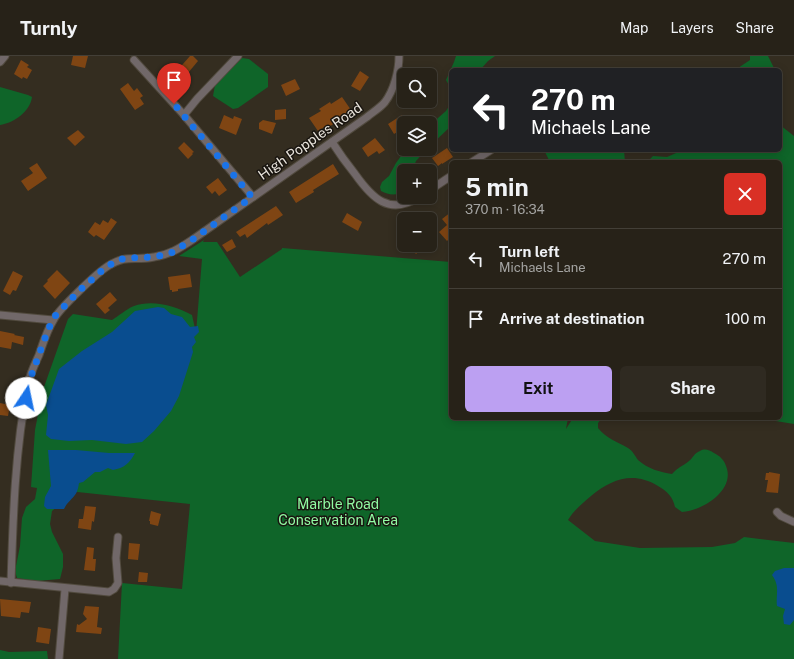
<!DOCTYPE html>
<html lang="en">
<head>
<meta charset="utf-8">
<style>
  body { margin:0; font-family:"Public Sans",sans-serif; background:#2f2a21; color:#f1f3f6; height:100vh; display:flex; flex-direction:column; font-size:15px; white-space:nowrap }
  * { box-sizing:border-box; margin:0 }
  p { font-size:13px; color:#a4a4a2 }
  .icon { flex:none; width:22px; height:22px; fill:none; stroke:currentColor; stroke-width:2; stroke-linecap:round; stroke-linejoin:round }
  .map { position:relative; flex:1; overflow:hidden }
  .panel { position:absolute; left:449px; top:104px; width:333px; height:260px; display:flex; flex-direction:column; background:#272218; border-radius:6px; box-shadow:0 2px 10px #0003,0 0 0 1px #433f37 }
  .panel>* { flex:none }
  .top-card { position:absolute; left:449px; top:12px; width:333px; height:84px; border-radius:6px; box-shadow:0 2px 10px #0003,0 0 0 1px #433f37; background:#202124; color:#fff; overflow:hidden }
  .controls { position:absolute; left:397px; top:12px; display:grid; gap:8px }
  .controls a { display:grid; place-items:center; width:40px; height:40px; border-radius:6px; background:#272218; box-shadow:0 2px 10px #0003,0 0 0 1px #433f37; font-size:20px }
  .pin { position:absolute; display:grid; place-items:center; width:34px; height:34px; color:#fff; margin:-41px -17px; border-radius:50% 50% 50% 0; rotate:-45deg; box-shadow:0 0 4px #0007 }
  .pin .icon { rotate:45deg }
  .me { position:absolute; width:44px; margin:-22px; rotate:11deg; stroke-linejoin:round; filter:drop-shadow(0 0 3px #0008) }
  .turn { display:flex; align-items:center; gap:14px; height:84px; padding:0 16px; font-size:18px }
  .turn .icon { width:52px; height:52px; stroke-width:2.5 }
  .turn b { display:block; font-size:28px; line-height:34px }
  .round { display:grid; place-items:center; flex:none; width:42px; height:42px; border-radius:6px; background:#2f2a21 }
  .head { display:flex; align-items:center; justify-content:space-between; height:68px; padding:0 16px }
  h1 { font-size:24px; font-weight:700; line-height:30px }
  .primary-button { display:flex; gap:8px; margin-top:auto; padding:8px 16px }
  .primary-button a { flex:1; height:46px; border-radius:6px; background:#bca0f2; color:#111; font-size:16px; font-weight:700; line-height:46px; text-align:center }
  .primary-button a+a { background:#2f2a21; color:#f1f3f6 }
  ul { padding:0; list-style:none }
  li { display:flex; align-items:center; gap:12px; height:60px; padding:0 16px; border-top:1px solid #433f37 }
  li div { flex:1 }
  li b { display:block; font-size:15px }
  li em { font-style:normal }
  header { display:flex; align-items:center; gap:24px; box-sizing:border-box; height:56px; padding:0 20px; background:#272218; border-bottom:1px solid #433f37 }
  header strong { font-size:19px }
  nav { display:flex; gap:22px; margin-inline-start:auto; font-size:14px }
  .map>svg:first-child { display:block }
  .green { fill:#0f6529 }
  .water { fill:#094d8f }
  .building { fill:#7f4513 }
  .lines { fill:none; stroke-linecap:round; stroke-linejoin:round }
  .minor-casing { stroke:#514a3e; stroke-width:9 }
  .minor { stroke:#716869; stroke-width:7 }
  .route { stroke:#1a73e8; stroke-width:7; stroke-dasharray:0 12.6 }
  .labels { text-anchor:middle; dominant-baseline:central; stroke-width:3; stroke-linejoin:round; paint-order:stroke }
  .street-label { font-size:14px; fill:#e7e2da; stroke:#191510 }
  .park-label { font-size:14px; fill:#91faa2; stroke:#191510 }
</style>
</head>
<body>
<header>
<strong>Turnly</strong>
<nav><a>Map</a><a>Layers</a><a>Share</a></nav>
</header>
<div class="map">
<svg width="794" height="603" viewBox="0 0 794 603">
  <rect width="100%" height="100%" fill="#342d20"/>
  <g class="green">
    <path d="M456 0H495L488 5 480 14H451V33L446 24 454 6Z"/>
    <path d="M750 0H768L775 14H722L726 11 738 12 750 4Z"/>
    <path d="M242 2 249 3 268 18V31L238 52 233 53 213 40 215 29Z"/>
    <path d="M0 31 28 39 32 41C30 56 13 67 0 69Z"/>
    <path d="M451 47V70L430 90V69L446 55Z"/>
    <path d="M780 69 794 80V368L758 362H780V106H647L653 100 667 101 683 94H780Z"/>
    <path d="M406 93H427L416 105 412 115H404V135C396 140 389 139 381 135L380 131 382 126 389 120 396 107Z"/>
    <path d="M544 94H624L625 106H550Z"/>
    <path d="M204 184 203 186H217L240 221 282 193V192L451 206V362H568L566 373 573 362H602L598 367V372C607 383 616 385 628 392 633 395 635 400 638 404 648 413 660 416 672 418 678 411 683 410 689 405 693 402 694 397 700 395 705 392 709 394 714 397 720 400 724 404 726 410 736 434 702 455 682 456L675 451C673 441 667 435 658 430 633 415 612 423 591 440 582 448 574 454 568 464L595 485 640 492 712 491 735 487 744 481 794 487V603H118L122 527 182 533 190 448 68 435 63 446 52 455 50 468 52 476 63 498V511L60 523 37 525 17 522 15 515 20 490 22 462 26 451 35 443 37 432 31 431 35 374 39 353 38 348 68 263 73 258 112 264C119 260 126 253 134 250 152 243 176 250 192 259L196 277 202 203 179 200Z"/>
    <path d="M0 594 9 596 47 595 48 603H0Z"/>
  </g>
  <g class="water">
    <path d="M158 251 164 252 171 258 182 261 190 271 198 270 199 276 194 281 196 286 192 291 193 296 179 340 171 355 154 375 142 386 126 388 92 384 69 385 51 383 46 379 48 359 46 349 59 313 82 295 112 276 135 255Z"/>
    <path d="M48 394H76L109 397H135C130 407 124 412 113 414L108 412 100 416H95L83 426 79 427C77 443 70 441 64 453H47L44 450 45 441 51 430Z"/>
    <path d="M784 512H794V564L790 569 784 568 783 560 785 553 777 550C776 537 780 530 772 519L775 515Z"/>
  </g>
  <g class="building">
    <path d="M73 0H88L85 12 71 9Z"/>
    <path d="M190 0H193L198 5 183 23 175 17Z"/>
    <path d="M21 4 29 9 27 11 32 14 27 23 23 21 22 23 14 18Z"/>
    <path d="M360 15 369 21 360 35 351 30Z"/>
    <path d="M295 23 300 33 286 40 281 29Z"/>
    <path d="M128 27 134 35 137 32 143 40 140 42 144 48 135 54 120 33Z"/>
    <path d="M342 41 351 54 343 59 345 61 327 72 326 70 318 75 309 62 321 55 319 53 330 46 331 48Z"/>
    <path d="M286 53V63L275 64V54Z"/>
    <path d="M224 59 233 63 234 60 242 63 236 79 219 72Z"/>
    <path d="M402 59 407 67H404V72L394 78 388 68Z"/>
    <path d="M263 64 276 67 272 78 259 73V67Z"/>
    <path d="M78 74 85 81 75 90 67 82Z"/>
    <path d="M375 82 385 94 379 98 377 95 368 101 362 92Z"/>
    <path d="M184 86 194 96 192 97 193 98 188 103 178 92Z"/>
    <path d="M447 92 453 101 442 108V107L438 110 432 102Z"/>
    <path d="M37 107 47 122 28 135 21 125 33 117 29 112Z"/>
    <path d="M333 108 339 118 313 134 314 136 296 147 289 136Z"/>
    <path d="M218 122 227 134 219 140 215 135 212 138 206 131Z"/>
    <path d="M276 150 283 159 268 169 267 167 247 182 245 178 240 181 236 176Z"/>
    <path d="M451 156V181L447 185 439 176 447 169 442 163Z"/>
    <path d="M347 157 362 166 358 175 342 166Z"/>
    <path d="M111 162 117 166 104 184 96 179 94 181 88 176 95 166 100 169 103 164 108 167Z"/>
    <path d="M232 183 236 191 227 196 222 189Z"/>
    <path d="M408 189H427L416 198Z"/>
    <path d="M57 214 70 227 55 243 43 230 48 225 47 224Z"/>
    <path d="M13 215 23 220 16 235 13 234 10 239 3 235Z"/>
    <path d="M190 218 192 231 178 233V235L172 236V234H170L168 221Z"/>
    <path d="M110 236 117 244 108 252 110 254 105 258 96 248Z"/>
    <path d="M0 275 15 278 14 279 24 281 23 289 12 286 11 293 0 291Z"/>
    <path d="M0 347 10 349 8 360 0 359Z"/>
    <path d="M769 416 780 418 778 437 766 436 768 424H765L766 417H769Z"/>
    <path d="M85 450 96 451 94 466 92 465 91 474 78 472 79 463H83Z"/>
    <path d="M151 455 161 458 158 470 150 468V465H149Z"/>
    <path d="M129 487 140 488 138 504 128 503Z"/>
    <path d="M87 491 94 492 93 503H96L95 515 84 514Z"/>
    <path d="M139 516 148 517 147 526H138Z"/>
    <path d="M0 543 31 546 29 557 21 556 20 562 1 560Z"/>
    <path d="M85 550 99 551 97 571 102 572 101 578 76 576 77 568 79 569 87 563 83 558Z"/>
    <path d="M38 571 51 573 49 588 36 586Z"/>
  </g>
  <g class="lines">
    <defs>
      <g id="minor">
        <path d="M134 4 184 59 253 141"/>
        <path d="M0 6 5 0"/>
        <path d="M184 59 197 43 238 0"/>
        <path d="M332 86C339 97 347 108 355 118 372 142 389 160 419 141"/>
        <path d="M472 106 491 94"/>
        <path d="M430 134 451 120"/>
        <path d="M0 259 53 264"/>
        <path d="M777 456 781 460 794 466"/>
        <path d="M0 525 109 536 114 533 118 527 116 502 118 481"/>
        <path d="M11 527C13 460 15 393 28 328 30 318 35 308 39 299 43 287 47 274 54 263 60 252 97 217 108 210 127 198 134 205 154 201 169 199 180 192 192 184L367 61C373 56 380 52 385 46 394 34 399 15 399 0"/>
        <path d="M59 603 65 533"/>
      </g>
    </defs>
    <use href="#minor" class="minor-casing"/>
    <use href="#minor" class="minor"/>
  </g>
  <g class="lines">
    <path class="route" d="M26 342 29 326 48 274 54 261 79 235 106 211 118 204 126 202 154 201 171 197 192 184 252 141 174 48"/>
  </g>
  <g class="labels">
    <g class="street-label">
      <text transform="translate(310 85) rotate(-35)">High Popples Road</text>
    </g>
    <g class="park-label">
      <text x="338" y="448">Marble Road<tspan x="338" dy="16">Conservation Area</tspan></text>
    </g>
  </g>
</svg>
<div class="controls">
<a><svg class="icon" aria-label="search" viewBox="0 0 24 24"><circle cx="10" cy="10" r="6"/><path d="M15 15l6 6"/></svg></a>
<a><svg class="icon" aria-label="layers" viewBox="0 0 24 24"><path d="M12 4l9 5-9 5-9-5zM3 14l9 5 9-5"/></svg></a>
<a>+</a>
<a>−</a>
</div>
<div class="pin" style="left:174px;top:48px;background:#d93025"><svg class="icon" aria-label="arrive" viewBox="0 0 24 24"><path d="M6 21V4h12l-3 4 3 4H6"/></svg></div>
<svg class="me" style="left:26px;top:342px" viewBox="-20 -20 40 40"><circle r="19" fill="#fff"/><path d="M0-13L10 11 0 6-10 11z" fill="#1a73e8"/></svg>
<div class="top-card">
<div class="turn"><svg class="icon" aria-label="left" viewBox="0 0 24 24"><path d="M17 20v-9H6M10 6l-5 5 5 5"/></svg><div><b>270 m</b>Michaels Lane</div></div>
</div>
<section class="panel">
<div class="head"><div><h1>5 min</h1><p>370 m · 16:34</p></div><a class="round" style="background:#d93025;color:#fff"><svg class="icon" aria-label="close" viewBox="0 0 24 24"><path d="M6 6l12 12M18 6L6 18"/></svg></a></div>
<ul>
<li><svg class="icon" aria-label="left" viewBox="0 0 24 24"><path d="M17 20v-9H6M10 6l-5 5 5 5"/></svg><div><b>Turn left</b><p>Michaels Lane</p></div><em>270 m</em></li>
<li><svg class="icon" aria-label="arrive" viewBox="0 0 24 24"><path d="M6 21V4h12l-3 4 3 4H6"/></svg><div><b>Arrive at destination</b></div><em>100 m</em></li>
</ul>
<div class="primary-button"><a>Exit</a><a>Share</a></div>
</section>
</div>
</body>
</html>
